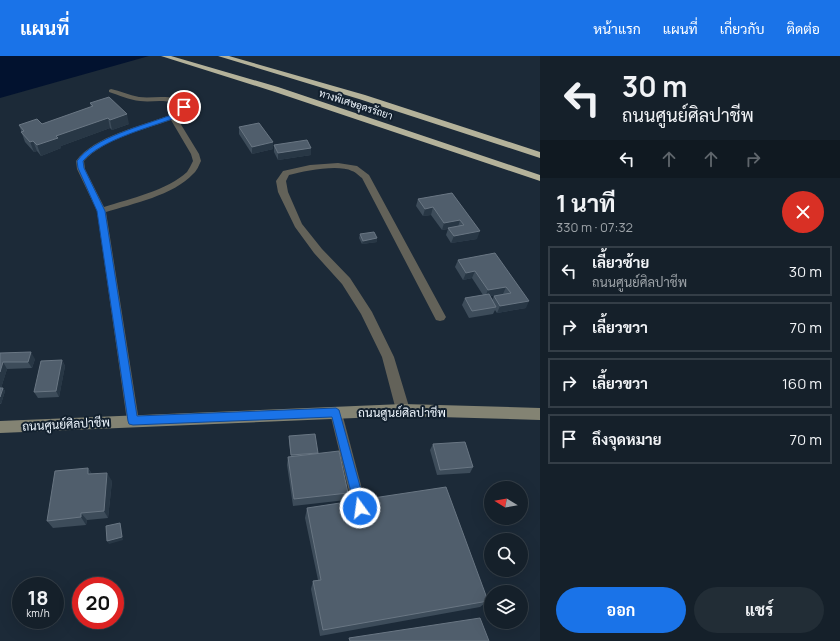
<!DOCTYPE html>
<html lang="th">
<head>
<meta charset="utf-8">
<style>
  body { margin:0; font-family:Manrope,Sarabun,sans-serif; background:#222d36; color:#f1f3f6; height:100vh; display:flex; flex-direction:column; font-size:15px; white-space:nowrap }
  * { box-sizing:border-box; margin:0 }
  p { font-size:13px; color:#9da3a8 }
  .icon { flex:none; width:22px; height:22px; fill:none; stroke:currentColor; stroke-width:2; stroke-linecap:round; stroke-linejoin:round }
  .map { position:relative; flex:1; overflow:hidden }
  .drawer { display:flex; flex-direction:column; background:#15202a; width:300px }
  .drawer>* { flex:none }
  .top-card { background:#15202a; color:#f1f3f6; overflow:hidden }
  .needle { width:26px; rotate:281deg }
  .fabs { position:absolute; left:484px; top:425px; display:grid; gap:8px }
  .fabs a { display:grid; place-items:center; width:44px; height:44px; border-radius:50%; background:#15202a; box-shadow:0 4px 16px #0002,0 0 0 1px #343e47; font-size:20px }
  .speed { position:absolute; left:12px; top:521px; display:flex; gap:8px; font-size:20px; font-weight:700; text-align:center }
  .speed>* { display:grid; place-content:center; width:52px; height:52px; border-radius:50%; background:#15202a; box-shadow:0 4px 16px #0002,0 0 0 1px #343e47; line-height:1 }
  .speed small { font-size:10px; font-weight:400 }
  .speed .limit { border:6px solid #d22; background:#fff; color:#111 }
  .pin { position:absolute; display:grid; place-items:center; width:34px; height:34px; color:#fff; margin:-17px; border:2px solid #fff; border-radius:50%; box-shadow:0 1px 4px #0007 }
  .me { position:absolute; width:44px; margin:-22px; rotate:346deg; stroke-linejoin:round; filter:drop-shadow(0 0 3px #0008) }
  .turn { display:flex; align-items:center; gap:14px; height:84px; padding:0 16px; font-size:18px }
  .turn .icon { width:52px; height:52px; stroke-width:2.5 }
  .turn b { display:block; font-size:28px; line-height:34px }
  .lanes { display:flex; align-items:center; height:38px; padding:0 16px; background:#0003; justify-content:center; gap:20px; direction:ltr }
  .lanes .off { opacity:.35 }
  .round { display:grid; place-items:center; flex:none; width:42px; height:42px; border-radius:21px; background:#222d36 }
  .summary { display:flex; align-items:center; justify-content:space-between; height:68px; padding:0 16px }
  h1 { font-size:24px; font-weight:700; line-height:30px }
  .cta { display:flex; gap:8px; margin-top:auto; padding:8px 16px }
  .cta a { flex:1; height:46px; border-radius:24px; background:#1a73e8; color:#fff; font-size:16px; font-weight:700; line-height:46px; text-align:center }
  .cta a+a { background:#222d36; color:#f1f3f6 }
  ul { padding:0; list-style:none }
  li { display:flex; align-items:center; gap:12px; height:50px; margin:0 8px 6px; padding:0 8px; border:2px solid #343e47; border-radius:0px }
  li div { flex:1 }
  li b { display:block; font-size:15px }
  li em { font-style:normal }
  header { display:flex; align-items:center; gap:24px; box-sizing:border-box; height:56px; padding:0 20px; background:#1a73e8; color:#fff }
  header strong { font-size:19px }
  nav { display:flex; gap:22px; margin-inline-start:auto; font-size:14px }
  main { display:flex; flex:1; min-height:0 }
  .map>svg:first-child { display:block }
  .water { fill:#02122f }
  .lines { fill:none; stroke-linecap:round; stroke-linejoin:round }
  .lane { fill:#636259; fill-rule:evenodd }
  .street { fill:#636259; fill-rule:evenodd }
  .secondary { fill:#838373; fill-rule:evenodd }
  .highway { fill:#b4b29a; fill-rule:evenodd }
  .wall { fill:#3d4c5a; fill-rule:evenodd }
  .shaded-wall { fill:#283745 }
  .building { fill:#505e6c; stroke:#697683 }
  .route { fill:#1a73e8; stroke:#114b97 }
  .labels { text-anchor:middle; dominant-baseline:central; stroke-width:4; stroke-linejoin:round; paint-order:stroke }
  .far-street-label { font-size:10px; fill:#eef6fe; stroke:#12202e }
  .street-label { font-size:12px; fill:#eef6fe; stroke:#12202e }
</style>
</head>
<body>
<header>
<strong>แผนที่</strong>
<nav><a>หน้าแรก</a><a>แผนที่</a><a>เกี่ยวกับ</a><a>ติดต่อ</a></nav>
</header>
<main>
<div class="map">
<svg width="540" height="585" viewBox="0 0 540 585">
  <rect width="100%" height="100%" fill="#1c2a38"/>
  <path class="water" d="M0 0H149L0 42Z"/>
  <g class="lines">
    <g class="lane">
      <path d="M111 33C120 35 129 39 139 41 156 43 175 36 188 51L187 56 177 62 199 98 201 105C199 109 197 115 193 118 174 139 132 148 106 156L139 365 137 369 133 370 129 369 127 365 97 155 77 113 76 105C94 80 142 70 170 59L180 55V52C169 41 154 47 140 45 129 44 119 39 109 36V34ZM171 64 191 98 193 105C191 109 189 113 187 116 168 134 129 143 104 151L85 113 84 105C104 83 143 74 171 64Z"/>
      <path d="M336 352 340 353 342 357 367 452 365 457 360 459 355 457 353 452 330 357 332 353Z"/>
    </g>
    <path class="street" d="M338 107 357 110 369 119 446 261 444 264 440 265 436 264 362 122C359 120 356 116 352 115 338 108 304 115 289 119L286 125 288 136 302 168 322 193 350 222 372 256 394 301 410 354 408 358 403 360 398 358 396 354 382 301 361 258 342 228 314 197 295 171 278 136 276 125 283 115 310 109Z"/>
    <path class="secondary" d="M403 348 540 352V364L403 360 0 377V365Z"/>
    <g class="highway">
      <path d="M161 0H171L278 31 540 119V125L272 35Z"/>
      <path d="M218 0H229L365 39 540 96V102L359 43Z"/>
    </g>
  </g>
  <g class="wall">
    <path d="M90 47 129 68 112 74 110 72 61 90V92L41 100 37 95 34 96 25 86 19 69 42 68 91 51Z"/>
    <path d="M239 71 273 93 252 98 239 78Z"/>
    <path d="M274 89 311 92V99L278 104 274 96Z"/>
    <path d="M452 137 477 183 451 187 446 179 448 173 442 174 431 159 423 160 416 150 418 143Z"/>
    <path d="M360 178 377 182V186L362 188 359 182Z"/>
    <path d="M495 197 526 252 497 257 495 254 493 258 469 262 462 249 465 242 483 239 472 222 463 224 455 211 458 204ZM503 238 494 240 492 244 490 240Z"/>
    <path d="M0 297 35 303 32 312 7 313 1 332H3L5 335 1 348H0Z"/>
    <path d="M62 304 65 310 59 341 38 342 34 336Z"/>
    <path d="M289 380 318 398 348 437 346 444 293 450 287 409 288 401H291L289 386Z"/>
    <path d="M433 388 473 411 470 417 437 419 430 394Z"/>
    <path d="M88 412 92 418 112 425 108 462 87 464 86 469 53 472 47 465Z"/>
    <path d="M307 452 488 545 480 551 320 580 311 533 313 525 318 524 305 462Z"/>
  </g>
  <g class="shaded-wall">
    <path d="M127 58 129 68 112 74 110 64Z"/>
    <path d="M108 62 110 72 61 90V92L41 100 37 89 56 80Z"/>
    <path d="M33 85 37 95 34 96 30 86Z"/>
    <path d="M273 86V93L252 98V91Z"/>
    <path d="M311 92V99L278 104V97Z"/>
    <path d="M433 151 431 159 423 160 425 153Z"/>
    <path d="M460 164 458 171 448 172V173L442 174 444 167Z"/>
    <path d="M480 175 477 183 451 187 454 180Z"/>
    <path d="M377 182V186L362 188 363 185Z"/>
    <path d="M475 215 472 222 463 224 466 217Z"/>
    <path d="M506 231 503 238 485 241 488 234Z"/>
    <path d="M529 245 526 252 497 257 500 250Z"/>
    <path d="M31 296 35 303 32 312 28 306Z"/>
    <path d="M62 304 65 310 59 341 56 335Z"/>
    <path d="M3 306 7 313 1 332 0 331V316Z"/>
    <path d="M3 332 5 335 1 348 0 347V341Z"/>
    <path d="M88 412 93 420 88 418Z"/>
    <path d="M107 417 112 425 108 462 104 455Z"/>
    <path d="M81 457 87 464 86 469 81 461Z"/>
    <path d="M120 467 121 469 123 484 109 488 107 485Z"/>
  </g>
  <g class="building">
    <path d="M109 41 127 58 110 64 108 62 56 80 58 82 37 89 33 85 30 86 21 76 24 75 19 69 37 63 42 68 93 50 90 47Z"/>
    <path d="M259 67 273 86 252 91 239 71Z"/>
    <path d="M307 84 311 92 278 97 274 89Z"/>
    <path d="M452 137 480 175 454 180 448 172 464 169 460 164 444 167 433 151 425 153 418 143Z"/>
    <path d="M374 176 377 182 363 185 360 178Z"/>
    <path d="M495 197 529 245 500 250 494 240 511 237 506 231 488 234 475 215 466 217 458 204Z"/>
    <path d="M489 238 496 251 472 255 465 242Z"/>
    <path d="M31 296 28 306H3L0 316V297Z"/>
    <path d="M62 304 56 335 34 336 41 305Z"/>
    <path d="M0 332H3L0 341Z"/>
    <path d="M315 378 318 397 291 399 289 380Z"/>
    <path d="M465 386 473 411 440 414 433 388Z"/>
    <path d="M339 395 348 437 294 443 288 401Z"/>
    <path d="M88 412V418L107 417 104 455 81 457V461L47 465 55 415Z"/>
    <path d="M446 431 488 545 323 574 313 525 321 524 307 452Z"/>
    <path d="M120 467 122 481 107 485 106 470Z"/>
    <path d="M480 562 489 585H350L349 582Z"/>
  </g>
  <path class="route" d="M182 49 187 51 185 57 175 62C148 72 101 84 83 105L84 112 105 155 137 360 336 352 339 354 366 452 364 456 360 457 356 456 355 452 332 361 133 369 129 368 128 365 97 155 78 112 77 105C94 81 143 70 171 59L180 55Z"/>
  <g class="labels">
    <g class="far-street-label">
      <text transform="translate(356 48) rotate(18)">ทางพิเศษอุดรรัถยา</text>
    </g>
    <g class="street-label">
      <text x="402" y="356">ถนนศูนย์ศิลปาชีพ</text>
      <text transform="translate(66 368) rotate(-3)">ถนนศูนย์ศิลปาชีพ</text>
    </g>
  </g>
</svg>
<div class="fabs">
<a><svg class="needle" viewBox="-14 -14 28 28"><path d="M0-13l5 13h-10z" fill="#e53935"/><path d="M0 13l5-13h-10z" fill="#9da3a8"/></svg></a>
<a><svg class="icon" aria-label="search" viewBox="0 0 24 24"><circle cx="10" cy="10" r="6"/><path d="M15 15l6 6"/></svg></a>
<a><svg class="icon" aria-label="layers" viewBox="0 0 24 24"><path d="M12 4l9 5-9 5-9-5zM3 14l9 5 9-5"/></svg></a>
</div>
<div class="speed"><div>18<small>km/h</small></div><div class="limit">20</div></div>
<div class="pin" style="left:184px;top:51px;background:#d93025"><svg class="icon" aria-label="arrive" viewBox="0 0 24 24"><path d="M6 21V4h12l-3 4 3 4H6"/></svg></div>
<svg class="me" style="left:360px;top:452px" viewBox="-20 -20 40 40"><circle r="17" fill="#1a73e8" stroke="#fff" stroke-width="3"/><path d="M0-11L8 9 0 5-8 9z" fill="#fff"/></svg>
</div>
<section class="drawer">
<div class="top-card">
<div class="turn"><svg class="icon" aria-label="left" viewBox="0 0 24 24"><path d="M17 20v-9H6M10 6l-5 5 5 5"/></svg><div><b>30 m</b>ถนนศูนย์ศิลปาชีพ</div></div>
<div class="lanes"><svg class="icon" aria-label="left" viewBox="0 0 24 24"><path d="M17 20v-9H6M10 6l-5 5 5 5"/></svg><svg class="icon off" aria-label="ahead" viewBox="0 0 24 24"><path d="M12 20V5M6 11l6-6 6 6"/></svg><svg class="icon off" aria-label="ahead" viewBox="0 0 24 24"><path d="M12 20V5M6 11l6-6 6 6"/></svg><svg class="icon off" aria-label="right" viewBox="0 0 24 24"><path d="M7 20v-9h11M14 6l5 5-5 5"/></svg></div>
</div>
<div class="summary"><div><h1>1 นาที</h1><p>330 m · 07:32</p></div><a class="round" style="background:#d93025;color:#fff"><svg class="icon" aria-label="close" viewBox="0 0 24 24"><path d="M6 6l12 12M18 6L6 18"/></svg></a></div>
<ul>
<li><svg class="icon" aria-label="left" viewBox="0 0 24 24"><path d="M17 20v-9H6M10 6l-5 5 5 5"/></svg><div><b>เลี้ยวซ้าย</b><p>ถนนศูนย์ศิลปาชีพ</p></div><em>30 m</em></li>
<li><svg class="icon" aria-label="right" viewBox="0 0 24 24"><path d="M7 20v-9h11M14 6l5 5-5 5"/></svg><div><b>เลี้ยวขวา</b></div><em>70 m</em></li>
<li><svg class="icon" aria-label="right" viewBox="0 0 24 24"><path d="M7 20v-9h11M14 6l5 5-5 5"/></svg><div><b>เลี้ยวขวา</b></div><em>160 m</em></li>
<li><svg class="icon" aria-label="arrive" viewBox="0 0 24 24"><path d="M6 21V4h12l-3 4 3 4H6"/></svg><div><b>ถึงจุดหมาย</b></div><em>70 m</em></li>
</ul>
<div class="cta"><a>ออก</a><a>แชร์</a></div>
</section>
</main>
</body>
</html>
